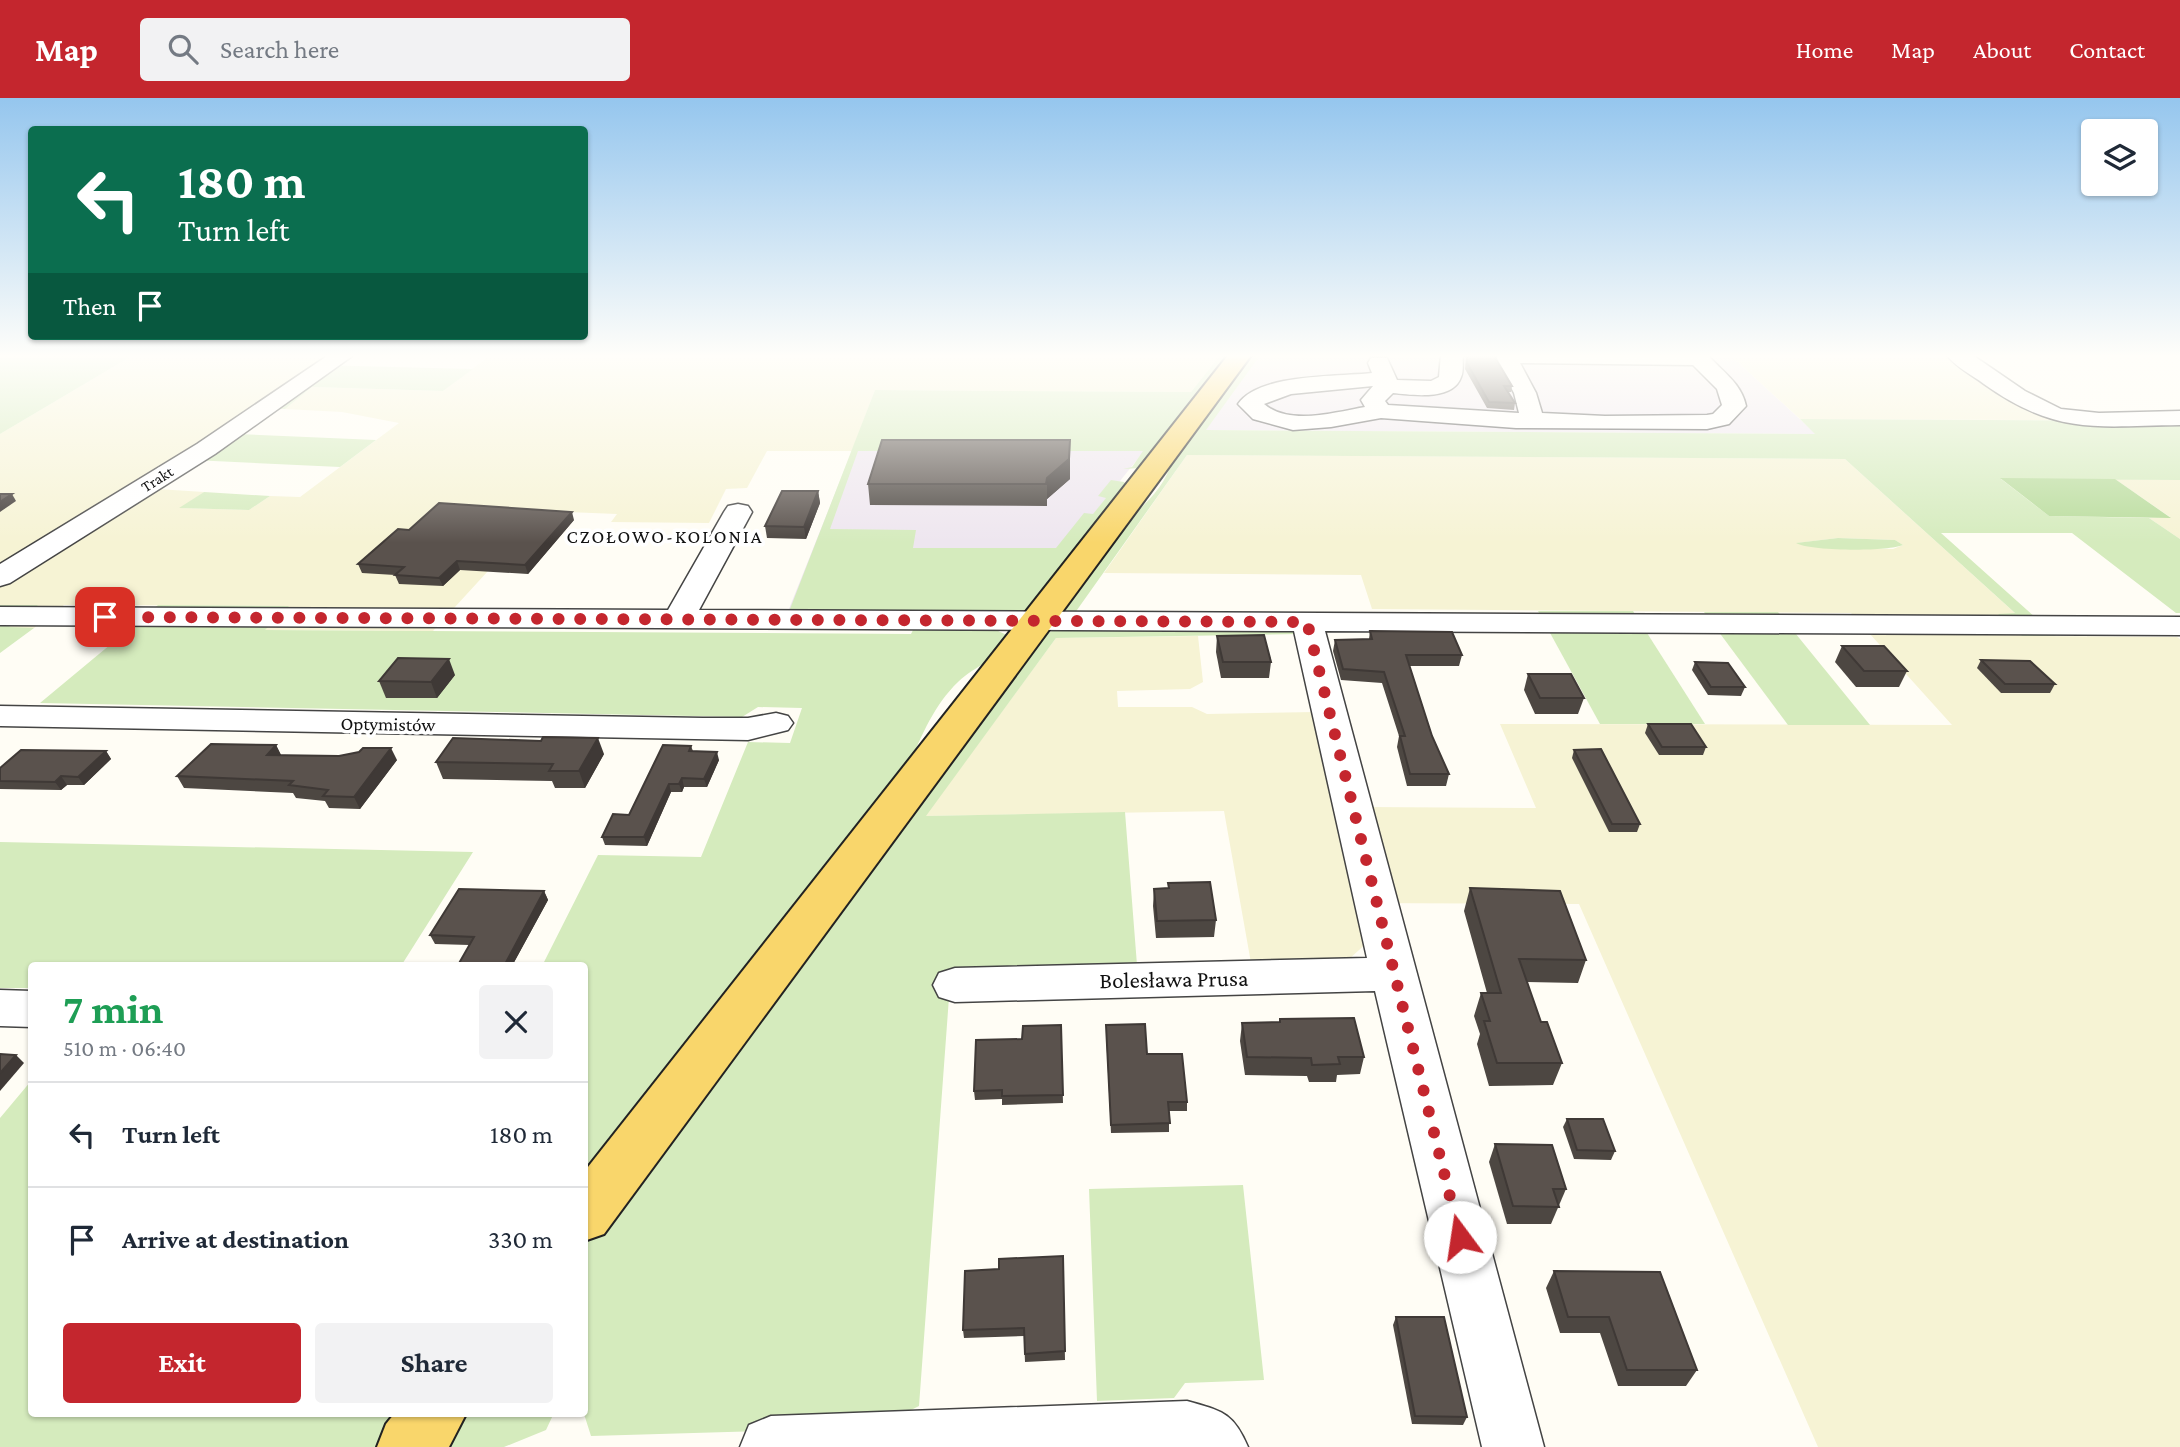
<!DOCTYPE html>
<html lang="en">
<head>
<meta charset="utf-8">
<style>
  body { margin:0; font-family:"Crimson Pro",serif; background:#f2f2f3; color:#1f2937; height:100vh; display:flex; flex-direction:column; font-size:26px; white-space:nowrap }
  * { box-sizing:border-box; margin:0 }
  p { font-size:23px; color:#747a83 }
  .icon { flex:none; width:38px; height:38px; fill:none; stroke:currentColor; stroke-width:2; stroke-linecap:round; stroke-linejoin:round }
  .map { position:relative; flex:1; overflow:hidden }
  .panel { position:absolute; left:28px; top:864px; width:560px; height:455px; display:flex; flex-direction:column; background:#fff; border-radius:7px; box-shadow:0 2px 5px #0004 }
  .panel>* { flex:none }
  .top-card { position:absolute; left:28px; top:28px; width:560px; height:214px; border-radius:7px; box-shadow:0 2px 5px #0004; background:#0b6e4f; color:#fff; overflow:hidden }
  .tools { position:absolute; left:2081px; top:21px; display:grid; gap:14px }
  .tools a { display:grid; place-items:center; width:77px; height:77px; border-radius:7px; background:#fff; box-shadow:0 2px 5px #0004; font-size:35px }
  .pin { position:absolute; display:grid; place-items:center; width:60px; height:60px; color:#fff; margin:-30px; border-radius:14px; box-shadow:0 4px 10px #0006 }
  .me { position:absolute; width:77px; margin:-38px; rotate:346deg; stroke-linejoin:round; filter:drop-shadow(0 0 5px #0008) }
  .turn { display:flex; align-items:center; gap:24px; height:147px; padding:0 35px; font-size:32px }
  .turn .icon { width:91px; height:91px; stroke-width:2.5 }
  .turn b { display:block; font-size:49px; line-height:60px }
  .then { display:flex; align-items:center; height:66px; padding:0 35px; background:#0003; gap:14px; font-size:26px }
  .round { display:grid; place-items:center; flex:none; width:74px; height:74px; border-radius:7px; background:#f2f2f3 }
  .overview { display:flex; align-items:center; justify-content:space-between; height:119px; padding:0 35px }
  h1 { font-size:42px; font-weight:700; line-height:52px; color:#1e9e55 }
  .cta { display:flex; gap:14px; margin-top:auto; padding:14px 35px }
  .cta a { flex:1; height:80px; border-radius:7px; background:#c4262e; color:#fff; font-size:28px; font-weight:700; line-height:80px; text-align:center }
  .cta a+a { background:#f2f2f3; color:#1f2937 }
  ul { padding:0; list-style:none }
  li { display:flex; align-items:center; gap:21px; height:105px; padding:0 35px; border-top:2px solid #e0e1e3 }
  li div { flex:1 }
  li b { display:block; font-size:26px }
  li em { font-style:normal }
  header { display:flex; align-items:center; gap:42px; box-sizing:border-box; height:98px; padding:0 35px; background:#c4262e; color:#fff }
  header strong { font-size:33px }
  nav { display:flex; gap:38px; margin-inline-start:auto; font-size:24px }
  .search { width:490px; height:63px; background:#f2f2f3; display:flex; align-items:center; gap:18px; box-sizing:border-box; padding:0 24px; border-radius:7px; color:#747a83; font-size:26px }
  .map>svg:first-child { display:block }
  .industrial { fill:#eee6ef }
  .farmland { fill:#f6f3d4; fill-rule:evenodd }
  .green { fill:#d5ebbd }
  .forest { fill:#b9dc9c }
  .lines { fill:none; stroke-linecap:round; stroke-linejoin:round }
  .minor-casing { stroke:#444; stroke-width:3 }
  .major-casing { stroke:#222; stroke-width:4 }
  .minor { fill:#fff; fill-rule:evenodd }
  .major { fill:#f9d66b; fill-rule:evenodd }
  .wall { fill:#4d4742 }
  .shaded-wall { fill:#3f3936 }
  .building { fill:#5a524d; stroke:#3f3936; stroke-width:2 }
  .route { stroke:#c4262e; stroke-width:12; stroke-dasharray:0 21.6 }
  .labels { text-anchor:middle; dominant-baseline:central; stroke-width:7; stroke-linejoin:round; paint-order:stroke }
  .far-street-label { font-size:16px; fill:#111; stroke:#fff }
  .far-quarter-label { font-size:19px; letter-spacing:2px; fill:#111; stroke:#fff }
  .street-label { font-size:19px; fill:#111; stroke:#fff }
  .near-street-label { font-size:23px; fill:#111; stroke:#fff }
</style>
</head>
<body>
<header>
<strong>Map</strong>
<div class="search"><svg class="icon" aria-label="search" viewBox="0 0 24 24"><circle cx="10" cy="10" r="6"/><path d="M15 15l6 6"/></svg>Search here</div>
<nav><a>Home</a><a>Map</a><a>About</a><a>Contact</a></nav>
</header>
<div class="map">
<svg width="2180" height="1349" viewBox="0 0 2180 1349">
  <rect width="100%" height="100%" fill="#fffdf5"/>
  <g class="industrial">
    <path d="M1260 256H1729L1816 336 1205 332Z"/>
    <path d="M852 353H1144L1016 513 789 511Z"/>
  </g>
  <g class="farmland">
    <path d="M135 256H332L298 282 126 389 204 394 181 410 249 412 270 398 300 399 399 325 342 314 285 311 312 289 443 293 492 256H1221L1191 294 875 292 852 353H767L747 390 726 391 709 425 611 424 617 416 543 413 433 533 264 532 288 508 64 507 34 530H8L36 507H0V336Z"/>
    <path d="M1729 256H1951L2050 322 1800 321Z"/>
    <path d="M1187 357 1845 361 2016 516H1999L2022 538 2177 539 2180 541V1349H1818L1579 806 1361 805 1369 843 1348 862 1251 865 1224 713 925 718 1056 540 1198 538 1203 584 1190 591 1117 593 1118 609H1192L1207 616 1316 614 1366 709 1536 710 1500 626 1952 627 1851 515 1372 511 1361 477 1104 475ZM1838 440 1895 442 1903 447 1893 451 1840 450 1797 445Z"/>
    <path d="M2115 381 2180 382V441L2149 420 2170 419Z"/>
  </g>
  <g class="green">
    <path d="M0 256H135L0 336Z"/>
    <path d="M1221 256H1233L1141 370 1123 371 1132 369 1143 353H858L830 431 916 432 913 450H1056L1084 415 1093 416 1106 400 1098 398 1111 382 1124 384 1128 388 1026 517 759 515 761 511H790L875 292 1191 294Z"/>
    <path d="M1250 256H1261L1206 332 1815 336 1800 321 2180 323V382L2001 381 2049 418 2149 420 2180 441V515H2176L2072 435H1941L2056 538H2022L1998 516 2015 515 1845 361 1187 357 1072 519 1061 511C1079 486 1095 460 1115 437 1136 411 1165 395 1172 361Z"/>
    <path d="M318 267 473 271 443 293 312 289 285 311 253 310Z"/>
    <path d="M213 335 376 342 340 369 171 361Z"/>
    <path d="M204 394 270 398 249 412 179 410Z"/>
    <path d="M1838 440 1895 442 1903 447C1887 454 1809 453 1796 445Z"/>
    <path d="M0 507H38L9 529 34 530 0 555Z"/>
    <path d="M158 507 289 508 265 532 911 536 914 530 996 532 1011 539C1000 562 975 567 958 584 931 610 919 645 904 678L585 1092 584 868H542L598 757 701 759 748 644 790 645 802 610 758 609 742 619 40 605Z"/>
    <path d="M1538 513H1633L1705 626H1600Z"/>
    <path d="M1704 514H1778L1870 627H1788Z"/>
    <path d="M1068 530H1291L1299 536 1056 540 926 718 1125 714 1137 867 951 872 919 1308 899 1318 762 1333 591 1338 584 1316 553 1317 546 1332 504 1349H433L458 1316H584L585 1146 1039 540 1052 533Z"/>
    <path d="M0 744 473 754 401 868H32L31 890H0Z"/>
    <path d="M31 983 32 1316H411L385 1349H0V1020Z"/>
    <path d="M1243 1087 1264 1282 1185 1285 1174 1300 1097 1303 1089 1091Z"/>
  </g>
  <path class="forest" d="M2000 380 2115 381 2171 420 2049 418Z"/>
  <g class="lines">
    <defs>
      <g id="minor">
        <path d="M330 256H355L215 356 10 485 0 488V466L197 346Z"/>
        <path d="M1441 256H1463C1462 263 1464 273 1461 279 1453 303 1412 297 1393 295L1385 303 1388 307 1519 315 1514 295 1496 261 1500 256H1707C1721 273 1741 284 1746 308L1729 326 1707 331 1516 330 1381 320 1331 329 1293 332 1253 321 1238 306C1260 275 1337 279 1372 275L1368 265 1371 260H1387L1397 282 1431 283 1439 279ZM1520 265 1693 267 1717 291 1722 307 1713 316 1707 317 1605 318 1542 315 1536 295ZM1373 288 1361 302 1365 309C1335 314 1290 328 1264 306L1291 296Z"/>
        <path d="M1946 256H1971L2025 293 2061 311 2099 315 2180 313V327C2096 328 2057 338 1984 286 1972 277 1954 268 1946 256Z"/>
        <path d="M738 406 748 408 752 414 699 512 2180 519V537L1325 533 1544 1349H1482L1375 893 955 904 939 899 933 887 939 875 955 870 1367 860 1294 533 0 527V509L668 512 724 414 728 408Z"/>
        <path d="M0 608 703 620H748L776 615 788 618 793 625 788 632 748 642 0 628Z"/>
        <path d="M0 892 32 893V929L0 928Z"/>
        <path d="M1187 1303C1222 1313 1233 1314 1248 1349H740L749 1327 771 1318Z"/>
      </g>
      <g id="major">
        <path d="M1229 256H1252L604 1136 584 1143V1074Z"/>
        <path d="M394 1316H466L449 1349H377L386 1326Z"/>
      </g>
    </defs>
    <use href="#minor" class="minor-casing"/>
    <use href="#major" class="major-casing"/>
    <use href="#minor" class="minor"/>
    <use href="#major" class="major"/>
  </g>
  <g class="wall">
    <path d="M1466 256H1493L1512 288 1511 294H1508L1515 305 1514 312 1487 310 1465 271Z"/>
    <path d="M1070 342V381L1047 401V408L870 407 868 386Z"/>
    <path d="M818 393 820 405 806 441 767 440 765 428Z"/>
    <path d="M574 422 528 476 460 472 443 488 399 486 395 477 362 475 358 466 409 432Z"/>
    <path d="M1370 533 1462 557 1459 568H1409L1432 638 1449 676 1446 688H1407L1397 649 1399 638 1382 585 1341 582 1333 553 1335 542 1369 541Z"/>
    <path d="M1217 538 1271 564 1269 580H1221L1216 554Z"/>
    <path d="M1842 548 1907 573 1899 589H1856L1835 564Z"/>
    <path d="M1981 562 2055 586 2050 595H2001L1977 570Z"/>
    <path d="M1695 564 1745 589 1741 598 1708 597 1692 572Z"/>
    <path d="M1528 576 1584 600 1578 616H1535L1524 592Z"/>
    <path d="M455 577 437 600H386L379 583Z"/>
    <path d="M1648 626 1706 649 1703 657H1659L1645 635Z"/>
    <path d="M276 647 281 657 397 662 360 711 329 710 325 703 296 700 293 695 184 690 177 678Z"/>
    <path d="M691 648 693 653 719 662 707 689H684L682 694H671L647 748 605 747 602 739 629 717Z"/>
    <path d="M1574 652 1640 726 1637 734H1609L1572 660Z"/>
    <path d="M106 653 111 661 84 687H67L61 692 0 691V670Z"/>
    <path d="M604 656 585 690H555L552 683 443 681 436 664Z"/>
    <path d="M1168 785 1216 822 1214 839 1156 840 1153 808 1154 791 1168 790Z"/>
    <path d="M1470 790 1586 862 1578 885 1527 884 1541 924 1562 965 1553 987 1489 988 1477 946 1480 936 1474 918 1481 895H1487L1464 813Z"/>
    <path d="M544 793 548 802 512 868H458L469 847 435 846 430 837Z"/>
    <path d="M1280 921 1364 959 1360 976 1337 977 1336 984H1309L1307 978 1245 977 1240 943 1242 925 1279 924Z"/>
    <path d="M1061 927 1063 1005 1002 1007V1001L975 1002 974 993 1022 941Z"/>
    <path d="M1106 936 1147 956 1187 1004V1013H1169V1034L1111 1035Z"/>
    <path d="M1567 1021 1615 1053 1611 1062 1574 1061 1563 1029Z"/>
    <path d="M1495 1046 1566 1091 1551 1126H1507L1489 1064Z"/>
    <path d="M1063 1158 1065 1262 1025 1264 1024 1238 964 1240 963 1232 999 1171Z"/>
    <path d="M1554 1173 1697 1272 1686 1288H1618L1600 1235H1560L1546 1190Z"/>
    <path d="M1396 1219 1467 1319 1463 1327 1412 1326 1393 1227Z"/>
  </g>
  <g class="shaded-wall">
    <path d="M1070 342V381L1047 401V408V380Z"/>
    <path d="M818 393 820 405 806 441 804 429Z"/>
    <path d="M12 396 16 403 0 414V404Z"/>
    <path d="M572 414 574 422 528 476 525 467Z"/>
    <path d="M457 463 460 472 443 488 439 480Z"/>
    <path d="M449 561 455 577 437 600 431 584Z"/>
    <path d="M598 640 604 656 585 690 579 673Z"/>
    <path d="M276 647 282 659 267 657Z"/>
    <path d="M391 650 397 662 360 711 354 699Z"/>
    <path d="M106 653 111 661 84 687 78 679Z"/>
    <path d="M717 654 719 662 707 689 704 681Z"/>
    <path d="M61 678 67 687 61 692 55 684Z"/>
    <path d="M682 680 684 689 682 694 679 686Z"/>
    <path d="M669 686 671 694 647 748 644 739Z"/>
    <path d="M544 793 548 802 512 868H504Z"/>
    <path d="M16 957 24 965 0 993V975Z"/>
  </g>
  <g class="building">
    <path d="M1467 256H1493L1512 288H1504L1515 305 1489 304 1467 265Z"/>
    <path d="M882 342H1070L1069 361 1047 380 1046 386H868Z"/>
    <path d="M782 393H818L804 429 765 428Z"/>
    <path d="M0 396H12L0 404Z"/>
    <path d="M439 405 572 414 525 467 457 463 439 480 395 477 404 469 358 466 398 431 409 432Z"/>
    <path d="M1370 533 1452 534 1462 557H1406L1432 638 1449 676H1410L1400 638H1405L1384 574 1343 571 1335 542 1372 541Z"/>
    <path d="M1264 537 1271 564H1223L1217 538Z"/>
    <path d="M1842 548H1884L1907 573H1864Z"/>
    <path d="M398 560 449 561 431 584 379 583Z"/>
    <path d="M1981 562 2030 563 2055 586H2005Z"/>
    <path d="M1695 564 1728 565 1745 589H1711Z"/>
    <path d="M1528 576H1571L1584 600H1540Z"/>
    <path d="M1648 626H1691L1706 649H1662Z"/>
    <path d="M543 639 598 640 579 673H549L553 666 436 664 453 640 541 643Z"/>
    <path d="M211 646 276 647 267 657 339 658 359 654 363 650H391L354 699 323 698 328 692 289 687 293 683 177 678Z"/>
    <path d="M663 647 691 648 689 653 717 654 704 681 682 680 679 686H669L644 739H602L613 716 629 717Z"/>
    <path d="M1601 651 1640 726H1612L1574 652Z"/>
    <path d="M21 652 106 653 78 679 61 678 55 684 0 683V670Z"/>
    <path d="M1210 784 1216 822 1157 823 1154 791 1169 790 1168 785Z"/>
    <path d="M1470 790 1560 793 1586 862 1519 861 1541 924H1547L1562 965H1497L1484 923H1490L1481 895H1501Z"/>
    <path d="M459 791 544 793 504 868 458 867 474 839 430 837Z"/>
    <path d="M1354 920 1364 959H1338L1340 966 1312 967 1311 960 1247 959 1242 925 1280 924V921Z"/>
    <path d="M1145 926 1147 956H1182L1187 1004H1168L1170 1025 1111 1027 1106 927Z"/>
    <path d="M1061 927 1063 997 1002 998V992L974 993 976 942 1022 941 1023 928Z"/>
    <path d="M0 956 16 957 0 975Z"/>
    <path d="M1567 1021H1603L1615 1053 1577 1052Z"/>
    <path d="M1495 1046 1552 1047 1566 1091H1553L1559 1109 1513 1108Z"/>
    <path d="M1063 1158 1065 1253 1025 1256 1024 1230 963 1232 965 1173 999 1171V1161Z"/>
    <path d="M1554 1173 1660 1174 1697 1272H1627L1609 1219H1568Z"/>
    <path d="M1396 1219H1444L1467 1319 1415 1318Z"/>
  </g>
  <linearGradient id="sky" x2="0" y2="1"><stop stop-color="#95c6ee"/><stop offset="0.58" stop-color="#fffefa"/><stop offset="1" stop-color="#fffefa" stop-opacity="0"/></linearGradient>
  <rect width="2180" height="445" fill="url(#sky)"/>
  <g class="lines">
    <path class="route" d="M105 519 1307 524 1460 1139"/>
  </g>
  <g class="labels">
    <g class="far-street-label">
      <text transform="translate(157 381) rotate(-32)">Trakt</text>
    </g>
    <g class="far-quarter-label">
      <text x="665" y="438">CZOŁOWO-KOLONIA</text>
    </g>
    <g class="street-label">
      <text transform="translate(388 626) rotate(1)">Optymistów</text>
    </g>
    <g class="near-street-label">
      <text transform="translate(1174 881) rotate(-1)">Bolesława Prusa</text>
    </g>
  </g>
</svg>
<div class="tools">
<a><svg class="icon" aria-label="layers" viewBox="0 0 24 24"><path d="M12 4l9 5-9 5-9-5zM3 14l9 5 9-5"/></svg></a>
</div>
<div class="pin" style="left:105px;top:519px;background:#d93025"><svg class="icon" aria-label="arrive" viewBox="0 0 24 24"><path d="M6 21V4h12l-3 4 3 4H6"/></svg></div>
<svg class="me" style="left:1460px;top:1139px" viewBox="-20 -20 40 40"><circle r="19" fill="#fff"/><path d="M0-13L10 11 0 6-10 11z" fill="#c4262e"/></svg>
<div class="top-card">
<div class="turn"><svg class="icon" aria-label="left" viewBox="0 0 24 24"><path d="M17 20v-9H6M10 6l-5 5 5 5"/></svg><div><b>180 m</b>Turn left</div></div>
<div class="then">Then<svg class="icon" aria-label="arrive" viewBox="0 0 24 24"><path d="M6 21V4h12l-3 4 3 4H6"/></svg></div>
</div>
<section class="panel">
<div class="overview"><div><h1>7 min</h1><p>510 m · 06:40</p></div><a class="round"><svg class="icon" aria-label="close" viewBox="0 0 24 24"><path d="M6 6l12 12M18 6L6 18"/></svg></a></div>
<ul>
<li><svg class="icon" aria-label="left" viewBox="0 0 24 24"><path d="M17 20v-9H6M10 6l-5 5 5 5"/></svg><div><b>Turn left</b></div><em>180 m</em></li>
<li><svg class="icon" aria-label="arrive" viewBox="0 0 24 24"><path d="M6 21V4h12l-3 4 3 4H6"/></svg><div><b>Arrive at destination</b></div><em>330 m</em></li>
</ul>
<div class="cta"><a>Exit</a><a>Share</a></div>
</section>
</div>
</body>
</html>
